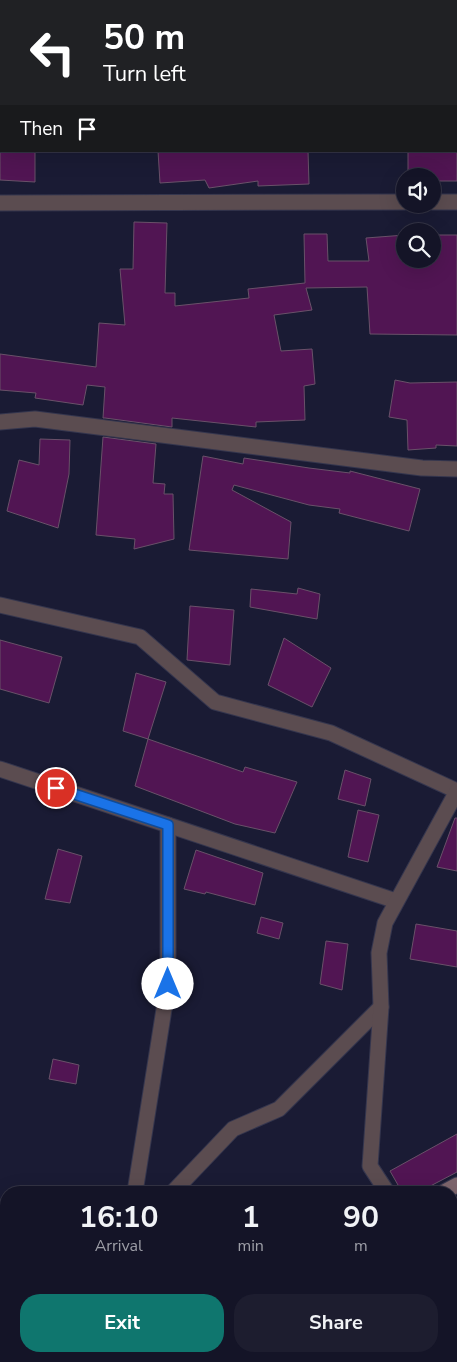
<!DOCTYPE html>
<html lang="en">
<head>
<meta charset="utf-8">
<style>
  body { margin:0; font-family:"Nunito Sans",sans-serif; background:#1d1d2f; color:#f1f3f6; height:100vh; display:flex; flex-direction:column; font-size:19px; white-space:nowrap }
  * { box-sizing:border-box; margin:0 }
  p { font-size:16px; color:#9d9ea7 }
  .icon { flex:none; width:28px; height:28px; fill:none; stroke:currentColor; stroke-width:2; stroke-linecap:round; stroke-linejoin:round }
  .map { position:relative; flex:1; overflow:hidden }
  .panel { position:absolute; left:0px; top:1186px; width:458px; height:176px; display:flex; flex-direction:column; background:#141427; border-radius:20px 20px 0 0; box-shadow:0 5px 20px #0002,0 0 0 1px #334 }
  .panel>* { flex:none }
  .top-card { position:absolute; left:0px; top:0px; width:458px; height:152px; box-shadow:0 5px 20px #0002,0 0 0 1px #334; background:#202124; color:#fff; overflow:hidden }
  .buttons { position:absolute; left:396px; top:168px; display:grid; gap:10px }
  .buttons a { display:grid; place-items:center; width:45px; height:45px; border-radius:50%; background:#141427; box-shadow:0 5px 20px #0002,0 0 0 1px #334; font-size:25px }
  .pin { position:absolute; display:grid; place-items:center; width:42px; height:42px; color:#fff; margin:-21px; border:2px solid #fff; border-radius:50%; box-shadow:0 1px 5px #0007 }
  .me { position:absolute; width:55px; margin:-28px; rotate:0deg; stroke-linejoin:round; filter:drop-shadow(0 0 4px #0008) }
  .turn { display:flex; align-items:center; gap:18px; height:105px; padding:0 20px; font-size:22px }
  .turn .icon { width:65px; height:65px; stroke-width:2.5 }
  .turn b { display:block; font-size:35px; line-height:42px }
  .then { display:flex; align-items:center; height:48px; padding:0 20px; background:#0003; gap:10px; font-size:19px }
  .eta { display:flex; justify-content:space-evenly; align-items:center; height:85px; text-align:center }
  .eta b { font-size:30px; font-weight:700; line-height:35px }
  .action { display:flex; gap:10px; margin-top:auto; padding:10px 20px }
  .action a { flex:1; height:58px; border-radius:20px; background:#0f766e; color:#fff; font-size:20px; font-weight:700; line-height:58px; text-align:center }
  .action a+a { background:#1d1d2f; color:#f1f3f6 }
  .map>svg:first-child { display:block }
  .building { fill:#511553; stroke:#695169 }
  .lines { fill:none; stroke-linecap:round; stroke-linejoin:round }
  .street-casing { stroke:#35364e; stroke-width:17 }
  .secondary-casing { stroke:#35364e; stroke-width:17 }
  .street { stroke:#5b4c50; stroke-width:15 }
  .secondary { stroke:#7d656c; stroke-width:15 }
  .route-casing { stroke:#114b97; stroke-width:12 }
  .route { stroke:#1a73e8; stroke-width:9 }
</style>
</head>
<body>
<div class="map">
<svg width="457" height="1362" viewBox="0 0 457 1362">
  <rect width="100%" height="100%" fill="#1a1b34"/>
  <g class="building">
    <path d="M0 151H35V182L0 180Z"/>
    <path d="M158 151H308L309 184 258 186V181L209 188 205 180 160 183Z"/>
    <path d="M408 151H457V181H432V176H408Z"/>
    <path d="M134 222 167 223 165 293H175V306L249 298 248 289 305 283 304 234H327L328 261H369L366 238 405 235V259H432V235H457V335L370 334 367 287 306 288 312 310 274 315 281 351 312 349 315 384 304 386 305 420 256 422V427L172 418V427L105 418H103L105 387 87 385 83 405 35 398 36 393 0 390V354L96 367 99 323 125 325 120 269H133Z"/>
    <path d="M395 380 410 383 457 382V446L436 445V448L408 450 407 420 389 417Z"/>
    <path d="M103 437 156 444 153 483 165 484 164 494H173L174 539 134 549 135 539 96 535Z"/>
    <path d="M40 439 70 440 69 474 58 528 7 511 19 460 39 465Z"/>
    <path d="M203 456 243 464 244 458 309 468 350 473V471L420 489 409 531 339 513 340 509 309 505 234 485 232 490 291 522 288 559 189 550Z"/>
    <path d="M298 588 320 594 317 619 250 607 251 589 297 594Z"/>
    <path d="M190 606 234 610 230 665 187 660Z"/>
    <path d="M284 638 331 668 312 707 268 685Z"/>
    <path d="M0 640 62 657 49 703 0 689Z"/>
    <path d="M136 673 166 682 148 739 123 731Z"/>
    <path d="M148 739 243 772 245 767 297 782 275 833 235 824 135 786Z"/>
    <path d="M345 770 371 779 365 806 338 799Z"/>
    <path d="M358 810 379 815 368 862 348 857Z"/>
    <path d="M455 818H457V871L437 867Z"/>
    <path d="M58 849 82 856 70 903 45 899Z"/>
    <path d="M196 850 263 873 255 905 206 892 205 894 184 889Z"/>
    <path d="M261 917 283 923 279 939 257 933Z"/>
    <path d="M416 924 457 931V967L410 959Z"/>
    <path d="M326 941 348 944 342 990 320 984Z"/>
    <path d="M53 1059 79 1065 76 1084 49 1079Z"/>
    <path d="M457 1134V1172L419 1192H402L390 1171Z"/>
  </g>
  <g class="lines">
    <defs>
      <g id="street">
        <path d="M0 59H1"/>
        <path d="M456 60H457"/>
        <path d="M432 202H457"/>
        <path d="M0 203 405 202"/>
        <path d="M0 422 35 419 422 468 457 469"/>
        <path d="M0 605 140 637 215 702 331 733 457 791"/>
        <path d="M0 769 396 901"/>
        <path d="M135 1192 168 984V825"/>
        <path d="M173 1192 233 1129 279 1109 381 1007"/>
        <path d="M387 1192 370 1166 381 1007 379 953 385 923 457 791"/>
      </g>
      <g id="secondary">
        <path d="M444 1192 457 1185"/>
        <path d="M451 1224 457 1220"/>
        <path d="M154 1362 164 1356"/>
        <path d="M209 1362 219 1356"/>
      </g>
    </defs>
    <use href="#street" class="street-casing"/>
    <use href="#secondary" class="secondary-casing"/>
    <use href="#street" class="street"/>
    <use href="#secondary" class="secondary"/>
  </g>
  <g class="lines">
    <defs>
      <path id="route" d="M56 788 168 825V984"/>
    </defs>
    <use href="#route" class="route-casing"/>
    <use href="#route" class="route"/>
  </g>
</svg>
<div class="buttons">
<a><svg class="icon" aria-label="sound" viewBox="0 0 24 24"><path d="M4 9h4l5-4v14l-5-4H4zM17 9q2 3 0 6"/></svg></a>
<a><svg class="icon" aria-label="search" viewBox="0 0 24 24"><circle cx="10" cy="10" r="6"/><path d="M15 15l6 6"/></svg></a>
</div>
<div class="pin" style="left:56px;top:788px;background:#d93025"><svg class="icon" aria-label="arrive" viewBox="0 0 24 24"><path d="M6 21V4h12l-3 4 3 4H6"/></svg></div>
<svg class="me" style="left:168px;top:984px" viewBox="-20 -20 40 40"><circle r="19" fill="#fff"/><path d="M0-13L10 11 0 6-10 11z" fill="#1a73e8"/></svg>
<div class="top-card">
<div class="turn"><svg class="icon" aria-label="left" viewBox="0 0 24 24"><path d="M17 20v-9H6M10 6l-5 5 5 5"/></svg><div><b>50 m</b>Turn left</div></div>
<div class="then">Then<svg class="icon" aria-label="arrive" viewBox="0 0 24 24"><path d="M6 21V4h12l-3 4 3 4H6"/></svg></div>
</div>
<section class="panel">
<div class="eta">
<div><b>16:10</b><p>Arrival</p></div>
<div><b>1</b><p>min</p></div>
<div><b>90</b><p>m</p></div>
</div>
<div class="action"><a>Exit</a><a>Share</a></div>
</section>
</div>
</body>
</html>
